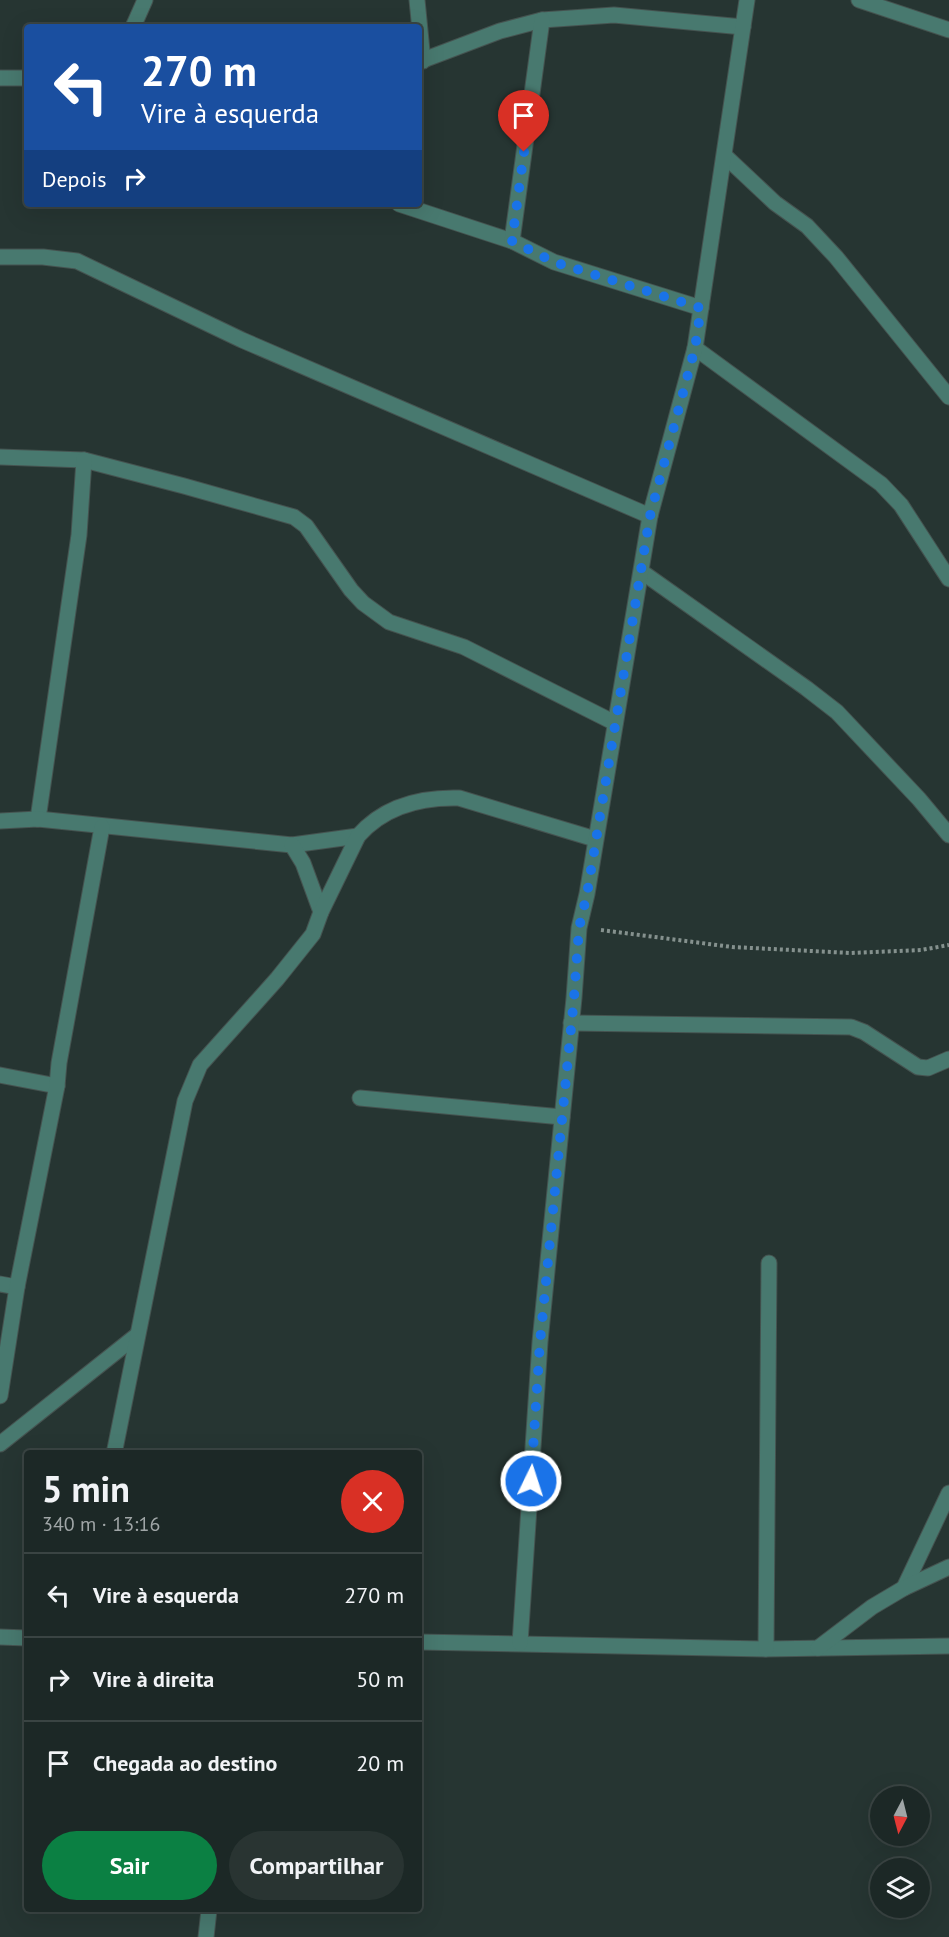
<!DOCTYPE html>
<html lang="pt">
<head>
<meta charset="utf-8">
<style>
  body { margin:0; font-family:"PT Sans",sans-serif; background:#293432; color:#f1f3f6; height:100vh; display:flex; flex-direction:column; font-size:22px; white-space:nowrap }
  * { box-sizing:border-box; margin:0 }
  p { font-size:20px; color:#a0a6a7 }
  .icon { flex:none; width:33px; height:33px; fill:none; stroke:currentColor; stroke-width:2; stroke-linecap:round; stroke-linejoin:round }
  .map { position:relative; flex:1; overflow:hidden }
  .drawer { position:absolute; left:24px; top:1450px; width:398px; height:462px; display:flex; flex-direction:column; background:#1c2826; border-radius:6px; box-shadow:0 6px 24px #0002,0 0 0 2px #3a4443 }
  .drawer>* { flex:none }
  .hud { position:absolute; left:24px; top:24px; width:398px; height:183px; border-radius:6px; box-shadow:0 6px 24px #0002,0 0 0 2px #3a4443; background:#1a4fa0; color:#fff; overflow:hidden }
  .needle { width:39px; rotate:187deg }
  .controls { position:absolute; left:870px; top:1786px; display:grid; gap:12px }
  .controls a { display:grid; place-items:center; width:60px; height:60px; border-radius:50%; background:#1c2826; box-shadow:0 6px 24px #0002,0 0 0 2px #3a4443; font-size:30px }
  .pin { position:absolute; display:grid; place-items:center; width:51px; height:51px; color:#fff; margin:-62px -26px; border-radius:50% 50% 50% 0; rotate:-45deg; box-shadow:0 0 6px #0007 }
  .pin .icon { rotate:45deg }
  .me { position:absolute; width:66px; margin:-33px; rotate:4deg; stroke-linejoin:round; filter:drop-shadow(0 0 4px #0008) }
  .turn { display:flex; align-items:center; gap:21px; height:126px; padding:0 18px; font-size:27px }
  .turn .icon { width:78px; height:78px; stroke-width:2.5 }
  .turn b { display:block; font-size:42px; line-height:51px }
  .then { display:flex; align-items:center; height:57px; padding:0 18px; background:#0003; gap:12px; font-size:22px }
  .round { display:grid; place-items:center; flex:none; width:63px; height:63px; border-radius:32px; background:#293432 }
  .head { display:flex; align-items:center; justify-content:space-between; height:102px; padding:0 18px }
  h1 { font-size:36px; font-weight:600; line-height:45px }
  .cta { display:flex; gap:12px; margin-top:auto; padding:12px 18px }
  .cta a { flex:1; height:69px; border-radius:36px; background:#0b8043; color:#fff; font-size:24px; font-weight:600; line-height:69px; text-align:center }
  .cta a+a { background:#293432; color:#f1f3f6 }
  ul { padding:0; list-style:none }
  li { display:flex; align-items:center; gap:18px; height:84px; padding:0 18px; border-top:2px solid #3a4443 }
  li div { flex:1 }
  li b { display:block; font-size:22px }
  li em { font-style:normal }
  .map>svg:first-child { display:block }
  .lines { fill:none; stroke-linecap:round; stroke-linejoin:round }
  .lane-casing { stroke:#455350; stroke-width:17 }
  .street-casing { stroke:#455350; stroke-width:17 }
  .path { stroke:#85918e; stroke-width:4; stroke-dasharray:3 3; stroke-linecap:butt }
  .lane { stroke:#48796f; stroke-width:15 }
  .street { stroke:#48796f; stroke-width:15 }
  .route { stroke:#1a73e8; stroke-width:10; stroke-dasharray:0 18 }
</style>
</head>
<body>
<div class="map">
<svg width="949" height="1937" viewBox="0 0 949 1937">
  <rect width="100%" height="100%" fill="#263532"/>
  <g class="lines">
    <defs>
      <path id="lane" d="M206 1937 209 1910"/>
      <g id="street">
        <path d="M417 0 423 61"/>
        <path d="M859 0 949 30"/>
        <path d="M133 27 145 0"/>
        <path d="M418 62 500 31 542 20 614 15 743 27"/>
        <path d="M0 78H27"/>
        <path d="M725 156 775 203 807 226 836 257 949 397"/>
        <path d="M399 204 512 241 554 262 701 308"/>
        <path d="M512 241 542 20"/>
        <path d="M0 257H43L77 261 242 340 650 516"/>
        <path d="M695 348 881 484 901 505 949 579"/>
        <path d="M0 457 84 460 184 486 294 517 306 526 351 590 363 603 389 622 464 647 615 723"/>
        <path d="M642 572 806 688 837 712 919 799 949 835"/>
        <path d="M38 819 79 535 84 460"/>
        <path d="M0 821 38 819 292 845 358 836"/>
        <path d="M292 845 303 863 321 912"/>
        <path d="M571 1023 851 1027 864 1032 918 1067 928 1068 949 1059"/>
        <path d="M0 1075 57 1086"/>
        <path d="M360 1098 562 1117"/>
        <path d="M0 1284 17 1287"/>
        <path d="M0 1396 17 1287 57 1086 59 1063 102 827"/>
        <path d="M0 1444 136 1336"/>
        <path d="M114 1454 185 1101 200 1065 277 979 313 934 321 912 358 836C384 806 421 797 459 798L595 839"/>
        <path d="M904 1588 949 1493"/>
        <path d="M0 1637 27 1638"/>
        <path d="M418 1642 766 1649 949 1646"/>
        <path d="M520 1643 540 1342 574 998 579 928 587 894 650 516 695 348 747 0"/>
        <path d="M818 1648 872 1607 904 1588 949 1567"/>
        <path d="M766 1649 769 1263"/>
      </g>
    </defs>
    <use href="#lane" class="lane-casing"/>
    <use href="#street" class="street-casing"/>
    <path class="path" d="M601 930 732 947 851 953 921 950 949 945"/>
    <use href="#lane" class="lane"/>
    <use href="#street" class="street"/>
  </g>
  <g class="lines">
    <path class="route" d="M524 152 512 241 554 262 701 308 695 348 650 516 587 894 579 928 574 998 540 1342 531 1481"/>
  </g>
</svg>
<div class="controls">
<a><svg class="needle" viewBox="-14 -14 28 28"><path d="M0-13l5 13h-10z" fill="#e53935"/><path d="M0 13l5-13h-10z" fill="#a0a6a7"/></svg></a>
<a><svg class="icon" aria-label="layers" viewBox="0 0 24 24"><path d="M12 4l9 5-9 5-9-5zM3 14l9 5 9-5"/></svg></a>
</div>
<div class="pin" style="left:524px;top:152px;background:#d93025"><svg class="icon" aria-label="arrive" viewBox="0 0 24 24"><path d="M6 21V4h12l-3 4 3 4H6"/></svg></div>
<svg class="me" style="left:531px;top:1481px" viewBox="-20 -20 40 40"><circle r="17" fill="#1a73e8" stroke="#fff" stroke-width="3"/><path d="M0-11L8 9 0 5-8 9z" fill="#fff"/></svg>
<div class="hud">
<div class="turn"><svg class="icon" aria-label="left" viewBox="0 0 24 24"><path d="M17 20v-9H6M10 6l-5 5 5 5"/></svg><div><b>270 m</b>Vire à esquerda</div></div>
<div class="then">Depois<svg class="icon" aria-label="right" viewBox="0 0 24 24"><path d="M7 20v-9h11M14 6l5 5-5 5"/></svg></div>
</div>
<section class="drawer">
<div class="head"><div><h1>5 min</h1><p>340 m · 13:16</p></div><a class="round" style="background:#d93025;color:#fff"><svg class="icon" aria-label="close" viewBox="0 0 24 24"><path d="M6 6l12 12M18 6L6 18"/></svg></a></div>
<ul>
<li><svg class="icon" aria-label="left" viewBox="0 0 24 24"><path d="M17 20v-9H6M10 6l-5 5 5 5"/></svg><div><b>Vire à esquerda</b></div><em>270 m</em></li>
<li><svg class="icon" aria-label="right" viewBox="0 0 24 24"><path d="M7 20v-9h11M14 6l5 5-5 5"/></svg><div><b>Vire à direita</b></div><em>50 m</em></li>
<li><svg class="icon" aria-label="arrive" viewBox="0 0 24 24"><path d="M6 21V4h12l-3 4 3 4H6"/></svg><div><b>Chegada ao destino</b></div><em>20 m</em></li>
</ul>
<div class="cta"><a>Sair</a><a>Compartilhar</a></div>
</section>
</div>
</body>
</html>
